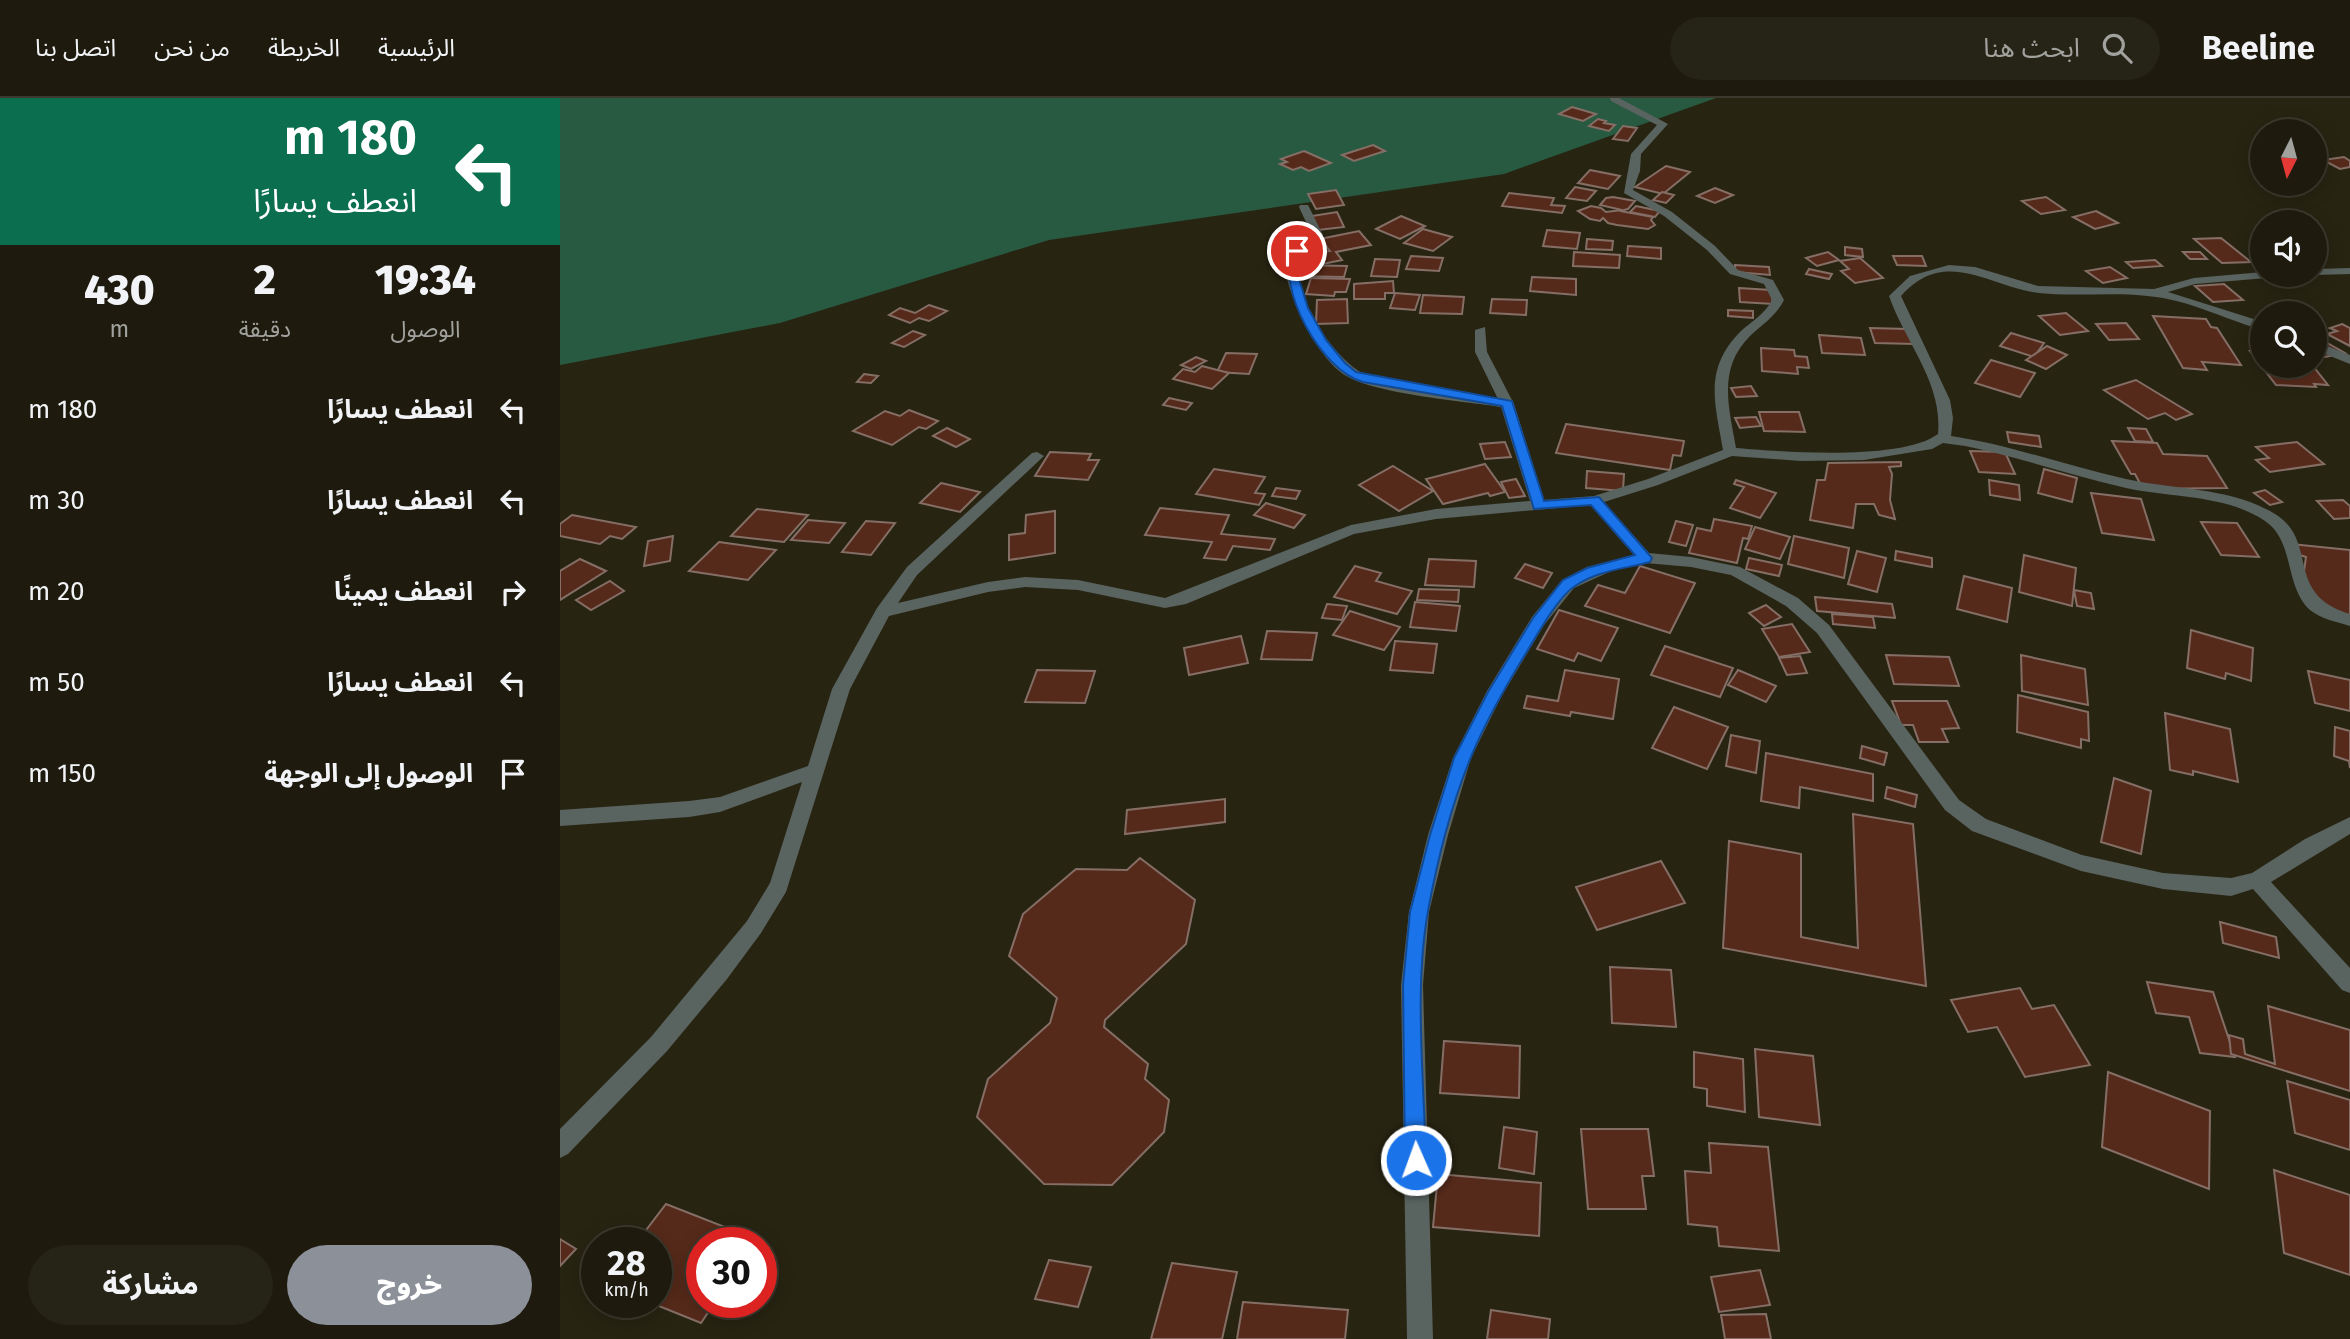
<!DOCTYPE html>
<html lang="ar">
<head>
<meta charset="utf-8">
<style>
  body { margin:0; font-family:"Fira Sans","Noto Sans Arabic",sans-serif; background:#262417; color:#f1f3f6; direction:rtl; height:100vh; display:flex; flex-direction:column; font-size:26px; white-space:nowrap }
  * { box-sizing:border-box; margin:0 }
  p { font-size:23px; color:#a1a19e }
  .icon { flex:none; width:38px; height:38px; fill:none; stroke:currentColor; stroke-width:2; stroke-linecap:round; stroke-linejoin:round }
  .map { position:relative; flex:1; overflow:hidden; direction:ltr }
  .panel { display:flex; flex-direction:column; background:#1e1b0e; width:560px }
  .panel>* { flex:none }
  .banner { background:#0b6e4f; color:#fff; overflow:hidden }
  .needle { width:46px; rotate:186deg }
  .controls { position:absolute; left:1690px; top:21px; display:grid; gap:14px }
  .controls a { display:grid; place-items:center; width:77px; height:77px; border-radius:50%; background:#1e1b0e; box-shadow:0 4px 18px #0003,0 0 0 2px #3c392e; font-size:35px }
  .speed { position:absolute; left:21px; top:1129px; display:flex; gap:14px; font-size:35px; font-weight:700; text-align:center }
  .speed>* { display:grid; place-content:center; width:91px; height:91px; border-radius:50%; background:#1e1b0e; box-shadow:0 4px 18px #0003,0 0 0 2px #3c392e; line-height:1 }
  .speed small { font-size:18px; font-weight:400 }
  .speed .limit { border:10px solid #d22; background:#fff; color:#111 }
  .pin { position:absolute; display:grid; place-items:center; width:60px; height:60px; color:#fff; margin:-30px; border:4px solid #fff; border-radius:50%; box-shadow:0 2px 7px #0007 }
  .me { position:absolute; width:77px; margin:-38px; rotate:358deg; stroke-linejoin:round; filter:drop-shadow(0 0 5px #0008) }
  .turn { display:flex; align-items:center; gap:24px; height:147px; padding:0 28px; font-size:32px }
  .turn .icon { width:91px; height:91px; stroke-width:2.5 }
  .turn b { display:block; font-size:49px; line-height:60px }
  .eta { display:flex; justify-content:space-evenly; align-items:center; height:119px; text-align:center }
  .eta b { font-size:42px; font-weight:800; line-height:49px }
  .button { display:flex; gap:14px; margin-top:auto; padding:14px 28px }
  .button a { flex:1; height:80px; border-radius:42px; background:#8c9099; color:#fff; font-size:28px; font-weight:800; line-height:80px; text-align:center }
  .button a+a { background:#262417; color:#f1f3f6 }
  ul { padding:0; list-style:none }
  li { display:flex; align-items:center; gap:21px; height:91px; padding:0 28px }
  li div { flex:1 }
  li b { display:block; font-size:26px }
  li em { font-style:normal }
  header { display:flex; align-items:center; gap:42px; box-sizing:border-box; height:98px; padding:0 35px; background:#1e1b0e; border-bottom:2px solid #3c392e }
  header strong { font-size:33px }
  nav { display:flex; gap:38px; margin-inline-start:auto; font-size:24px }
  .search { width:490px; height:63px; background:#262417; display:flex; align-items:center; gap:18px; box-sizing:border-box; padding:0 24px; border-radius:38px; color:#a1a19e; font-size:26px }
  main { display:flex; flex:1; min-height:0 }
  .map>svg:first-child { display:block }
  .forest { fill:#285a41 }
  .building { fill:#562a1a; stroke:#846e66; stroke-width:2 }
  .lines { fill:none; stroke-linecap:round; stroke-linejoin:round }
  .street { fill:#59635f; fill-rule:evenodd }
  .route { fill:#1a73e8; stroke:#114b97; stroke-width:2 }
</style>
</head>
<body>
<header>
<strong>Beeline</strong>
<div class="search"><svg class="icon" aria-label="search" viewBox="0 0 24 24"><circle cx="10" cy="10" r="6"/><path d="M15 15l6 6"/></svg>ابحث هنا</div>
<nav><a>الرئيسية</a><a>الخريطة</a><a>من نحن</a><a>اتصل بنا</a></nav>
</header>
<main>
<div class="map">
<svg width="1790" height="1241" viewBox="0 0 1790 1241">
  <rect width="100%" height="100%" fill="#282412"/>
  <path class="forest" d="M0 0H1156L944 76 489 142 220 225 0 267Z"/>
  <g class="building">
    <path d="M1012 9 1036 16 1023 23 999 16Z"/>
    <path d="M1038 21 1046 23 1044 25 1055 27 1049 33 1029 28Z"/>
    <path d="M1063 28 1077 30 1068 43 1053 41Z"/>
    <path d="M813 47 825 53 794 63 782 57Z"/>
    <path d="M744 53 771 65 749 73 741 69 733 72 720 66 727 64 721 61Z"/>
    <path d="M1784 59 1790 63V69L1780 71 1763 62Z"/>
    <path d="M1106 68 1130 74 1103 96 1075 89Z"/>
    <path d="M1030 72 1060 78 1048 91 1018 85Z"/>
    <path d="M1015 89 1036 93 1027 103 1006 100Z"/>
    <path d="M1155 90 1173 97 1155 105 1137 98Z"/>
    <path d="M776 92 784 107 756 111 748 96Z"/>
    <path d="M1102 94 1114 97 1106 105 1093 102Z"/>
    <path d="M949 95 994 100 991 107 1005 108 1002 115 942 108Z"/>
    <path d="M1053 99 1075 103 1068 111 1060 113 1093 119 1091 122 1095 127 1088 131 1057 127 1048 125 1043 120 1040 123 1030 121 1018 113 1031 108 1041 110 1046 114 1062 112 1040 107 1046 100Z"/>
    <path d="M1486 99 1505 112 1481 116 1462 103Z"/>
    <path d="M1076 108 1100 113 1095 119 1070 114Z"/>
    <path d="M1536 113 1558 125 1535 131 1513 119Z"/>
    <path d="M777 114 784 129 758 132 752 118Z"/>
    <path d="M841 118 865 128 840 141 816 131Z"/>
    <path d="M863 131 892 139 873 153 844 145Z"/>
    <path d="M987 132 1020 135 1017 151 983 148Z"/>
    <path d="M799 133 811 147 776 154 782 162 763 166 759 161 747 164 737 152 753 149 758 155 770 153 760 141Z"/>
    <path d="M1661 140 1691 164 1662 165 1634 141Z"/>
    <path d="M1027 141 1053 143 1052 152 1026 151Z"/>
    <path d="M1068 148 1101 150V161L1067 158Z"/>
    <path d="M1285 149 1302 151 1303 159 1285 157Z"/>
    <path d="M1014 154 1060 157 1059 170 1013 168Z"/>
    <path d="M1268 154 1279 162 1257 168 1246 160Z"/>
    <path d="M1623 154H1640L1647 161H1630Z"/>
    <path d="M851 158 883 160 879 173 846 171Z"/>
    <path d="M1333 158H1362L1366 168 1337 167Z"/>
    <path d="M1300 160 1323 180 1295 185 1281 173 1289 171 1280 163Z"/>
    <path d="M815 161 840 162 837 179 811 178Z"/>
    <path d="M1595 162 1602 168 1573 170 1566 164Z"/>
    <path d="M736 167 787 168 784 179 732 178Z"/>
    <path d="M1175 167 1209 169 1210 177 1175 174Z"/>
    <path d="M1550 169 1567 180 1543 185 1526 173Z"/>
    <path d="M1249 171 1272 176 1269 181 1246 176Z"/>
    <path d="M972 179 1016 181V197L970 193Z"/>
    <path d="M751 180 790 181 786 194H775L774 198 746 196Z"/>
    <path d="M833 183 834 195H825V201H794V186Z"/>
    <path d="M1664 186 1683 202 1653 204 1635 188Z"/>
    <path d="M1179 190 1211 192 1213 206 1180 204Z"/>
    <path d="M835 195 860 197 855 212 830 210Z"/>
    <path d="M863 197 904 199 902 216 860 215Z"/>
    <path d="M787 201 788 225 756 226 757 202Z"/>
    <path d="M932 201 967 202 966 217 930 215Z"/>
    <path d="M369 207 387 213 369 223 359 220 350 225 329 217 340 210 355 215Z"/>
    <path d="M1168 212 1193 213V220L1168 218Z"/>
    <path d="M1506 215 1528 233 1500 237 1479 218Z"/>
    <path d="M1593 218 1646 221 1651 229 1657 230 1681 267 1642 264 1647 272 1623 270Z"/>
    <path d="M1566 225 1579 241 1549 242 1536 226Z"/>
    <path d="M1782 226 1790 230V248L1767 236 1777 233 1770 230Z"/>
    <path d="M1310 230 1348 231 1354 246 1315 245Z"/>
    <path d="M353 233 365 237 344 249 332 245Z"/>
    <path d="M1451 235 1484 245 1474 259 1440 248Z"/>
    <path d="M1259 237 1301 240 1305 257 1262 255Z"/>
    <path d="M1755 238 1785 255 1765 259 1755 254Z"/>
    <path d="M1487 248 1507 257 1486 271 1466 262Z"/>
    <path d="M1201 250 1234 252 1235 258 1247 259 1249 270 1237 269 1238 276 1202 273Z"/>
    <path d="M1690 253H1703V268H1753L1768 287 1754 286 1756 289 1716 287Z"/>
    <path d="M666 255 697 256 689 276 657 274Z"/>
    <path d="M636 259 646 263 631 271 621 267Z"/>
    <path d="M1431 262 1475 275 1460 299 1415 285Z"/>
    <path d="M642 268 669 275 652 291 613 281 623 271 635 274Z"/>
    <path d="M304 276 318 278 311 285 297 284Z"/>
    <path d="M1576 282 1632 316 1616 322 1605 315 1588 321 1544 292Z"/>
    <path d="M1191 288 1197 298 1176 299 1171 290Z"/>
    <path d="M609 300 632 305 626 312 603 307Z"/>
    <path d="M349 312 378 323 366 331 359 329 332 347 293 333 325 313 340 318Z"/>
    <path d="M1199 314H1239L1245 334 1204 333Z"/>
    <path d="M1196 319 1201 328 1180 330 1175 320Z"/>
    <path d="M1006 326 1124 343 1121 358 1113 357 1110 372 996 355Z"/>
    <path d="M387 330 410 341 396 349 373 338Z"/>
    <path d="M1568 330 1586 331 1593 344 1575 343Z"/>
    <path d="M1447 334 1479 338 1481 349 1449 344Z"/>
    <path d="M1552 343 1597 345 1603 356 1647 358 1667 390 1583 391 1575 376H1571Z"/>
    <path d="M945 344 951 359 925 361 920 346Z"/>
    <path d="M1737 344 1764 366 1710 374 1696 362 1709 360 1696 349Z"/>
    <path d="M1410 353 1445 354 1455 376 1419 374Z"/>
    <path d="M490 354 531 356 528 362H539L528 382 475 378Z"/>
    <path d="M1341 364V368L1329 369 1332 376 1330 402 1335 421 1319 417 1314 406H1296L1293 430 1250 422 1257 382H1265L1268 365Z"/>
    <path d="M925 366 945 394 930 398 928 395 883 406 866 381Z"/>
    <path d="M833 368 873 393 839 413 799 387Z"/>
    <path d="M654 371 705 379 695 395 705 396 699 407 636 396Z"/>
    <path d="M1484 371 1517 380 1512 404 1478 395Z"/>
    <path d="M1027 373 1064 376 1063 393 1026 390Z"/>
    <path d="M956 381 965 398 949 400 941 384Z"/>
    <path d="M1176 382 1216 395 1200 420 1170 410 1184 389 1174 386Z"/>
    <path d="M1429 382 1459 387 1460 402 1430 397Z"/>
    <path d="M381 385 420 394 400 414 360 405Z"/>
    <path d="M716 390 740 393 736 401 712 398Z"/>
    <path d="M1705 392 1722 404 1710 407 1694 395Z"/>
    <path d="M1531 395 1581 401 1594 442 1542 435Z"/>
    <path d="M1783 402 1790 408V420L1774 421 1757 403Z"/>
    <path d="M706 405 745 417 734 430 694 417Z"/>
    <path d="M600 410 669 417 661 436 715 441 710 452 673 448 666 462 644 460 652 444 585 437Z"/>
    <path d="M197 411 248 417 224 444 171 438Z"/>
    <path d="M495 413V455L449 462V437L465 435 466 417Z"/>
    <path d="M12 417 76 429 62 441 50 438 40 446 0 438V426Z"/>
    <path d="M1154 421 1192 428 1188 441 1183 440 1177 465 1129 455 1137 430 1151 433Z"/>
    <path d="M248 422 285 425 269 445 231 442Z"/>
    <path d="M306 423 335 425 311 457 282 454Z"/>
    <path d="M1116 423 1133 427 1126 448 1109 444Z"/>
    <path d="M1641 424 1677 425 1699 459 1661 457Z"/>
    <path d="M1195 429 1230 439 1220 461 1185 451Z"/>
    <path d="M113 438 110 463 84 468 88 443Z"/>
    <path d="M1234 438 1289 450 1284 480 1228 466Z"/>
    <path d="M159 444 216 452 188 482 129 473Z"/>
    <path d="M1731 446 1790 452V520L1741 495 1746 459 1730 454Z"/>
    <path d="M1297 453 1326 460 1317 494 1288 486Z"/>
    <path d="M1336 453 1372 460V469L1335 462Z"/>
    <path d="M1464 457 1516 470 1512 508 1459 494Z"/>
    <path d="M1189 460 1222 467 1219 478 1186 471Z"/>
    <path d="M20 461 46 473 0 502V473Z"/>
    <path d="M869 461 916 463 914 489 865 487Z"/>
    <path d="M965 466 992 475 983 490 955 480Z"/>
    <path d="M795 468 821 475 816 483 852 493 837 516 774 499Z"/>
    <path d="M1080 468 1135 485 1110 535 1025 508 1038 487 1065 495Z"/>
    <path d="M1404 478 1452 490 1447 524 1397 511Z"/>
    <path d="M50 483 64 493 31 512 16 502Z"/>
    <path d="M859 491 899 492 898 504 857 502Z"/>
    <path d="M1514 492 1531 495 1534 511 1517 508Z"/>
    <path d="M1255 499 1332 506 1335 520 1257 513Z"/>
    <path d="M855 504 900 508 896 533 850 529Z"/>
    <path d="M767 506 787 508 782 522 762 520Z"/>
    <path d="M1206 507 1221 519 1204 528 1189 515Z"/>
    <path d="M999 512 1058 530 1041 563 1018 555 1014 563 977 551Z"/>
    <path d="M790 513 840 529 824 552 773 537Z"/>
    <path d="M1272 516 1313 519 1315 530 1273 526Z"/>
    <path d="M1232 526 1250 554 1219 559 1202 531Z"/>
    <path d="M1631 532 1693 550 1691 583 1666 575 1665 581 1627 570Z"/>
    <path d="M707 533 757 535 752 562 701 561Z"/>
    <path d="M681 538 688 565 629 577 624 550Z"/>
    <path d="M835 543 877 546 873 575 830 572Z"/>
    <path d="M1105 548 1173 570 1160 599 1091 577Z"/>
    <path d="M1326 557 1389 559 1399 588 1334 586Z"/>
    <path d="M1461 557 1525 571 1528 607 1462 593Z"/>
    <path d="M1240 558 1247 575 1227 577 1219 560Z"/>
    <path d="M477 572 535 573 525 605 465 604Z"/>
    <path d="M1005 572 1059 581 1053 621 1011 614 1010 618 964 610 967 598 998 603Z"/>
    <path d="M1178 572 1216 588 1206 604 1168 587Z"/>
    <path d="M1748 573 1790 582V613L1755 605Z"/>
    <path d="M1458 597 1528 614 1529 643 1521 641V650L1457 634Z"/>
    <path d="M1332 603H1387L1399 630 1382 631 1388 644H1359L1353 627H1341Z"/>
    <path d="M1114 609 1168 629 1147 671 1092 650Z"/>
    <path d="M1605 615 1670 631 1678 684 1633 673V677L1610 672Z"/>
    <path d="M1775 629 1790 633V670L1789 663 1774 658Z"/>
    <path d="M1171 637 1200 643 1196 675 1166 668Z"/>
    <path d="M1302 648 1327 655 1324 667 1300 660Z"/>
    <path d="M1206 655 1313 676V703L1240 689 1239 710 1201 703Z"/>
    <path d="M1554 680 1591 693 1581 756 1541 744Z"/>
    <path d="M1327 689 1357 697 1355 709 1325 700Z"/>
    <path d="M665 701V724L565 736 567 712Z"/>
    <path d="M1293 716 1353 726 1366 888 1163 850 1169 743 1241 756V839L1298 850Z"/>
    <path d="M580 760 635 802 626 846 545 922 544 929 588 966 585 981 609 1002 604 1034 552 1087 484 1086 417 1019 428 981 490 925 497 900 449 858 463 816 516 771 567 772Z"/>
    <path d="M1101 763 1125 805 1037 832 1016 789Z"/>
    <path d="M1660 824 1716 839 1719 860 1663 845Z"/>
    <path d="M1050 869 1111 872 1116 929 1052 925Z"/>
    <path d="M1587 884 1653 894 1675 959 1640 955 1629 919 1596 915Z"/>
    <path d="M1460 890 1472 911 1494 907 1530 967 1465 979 1437 929 1408 934 1391 902Z"/>
    <path d="M1708 908 1790 932V993L1671 956 1669 937 1683 941 1685 956 1715 966Z"/>
    <path d="M884 943 960 948 959 1000 880 995Z"/>
    <path d="M1195 951 1253 958 1260 1027 1199 1019Z"/>
    <path d="M1134 954 1183 961 1185 1014 1147 1008V991L1134 989Z"/>
    <path d="M1548 974 1650 1013 1649 1091 1542 1049Z"/>
    <path d="M1727 983 1790 1002V1052L1735 1035Z"/>
    <path d="M944 1029 977 1034 974 1076 939 1070Z"/>
    <path d="M1021 1031H1088L1094 1078H1082L1086 1111H1028Z"/>
    <path d="M1149 1045 1208 1049 1219 1153 1159 1148 1157 1129 1128 1126 1125 1073 1151 1075Z"/>
    <path d="M1714 1072 1790 1097V1177L1724 1155Z"/>
    <path d="M878 1076 981 1085 979 1138 873 1129Z"/>
    <path d="M106 1106 198 1142 196 1144H142V1204H155L141 1225 89 1204H96V1144H77Z"/>
    <path d="M0 1141 16 1151 0 1168Z"/>
    <path d="M489 1162 531 1169 518 1209 475 1201Z"/>
    <path d="M612 1165 677 1174 662 1241H591Z"/>
    <path d="M1200 1172 1210 1207 1159 1214 1151 1179Z"/>
    <path d="M683 1204 788 1212 785 1241H677Z"/>
    <path d="M931 1212 990 1221 988 1241H927Z"/>
    <path d="M1206 1216 1211 1241H1165L1161 1217Z"/>
  </g>
  <g class="lines">
    <g class="street">
      <path d="M1050 0H1059L1108 26 1081 56 1080 73 1073 92 1112 114 1155 148 1178 172 1213 182 1224 202C1216 218 1203 226 1190 238 1157 271 1169 309 1176 350 1223 354 1342 363 1378 336 1383 285 1345 244 1329 198L1350 178 1389 167 1415 169 1478 188 1594 191 1634 180 1703 174V177H1712L1707 180 1635 186 1608 194 1703 224V232C1667 222 1633 204 1596 199 1558 193 1518 199 1479 195 1429 189 1385 148 1341 198L1390 302 1393 320 1391 338C1451 347 1507 368 1566 381 1615 392 1671 389 1715 416 1760 444 1723 496 1790 516V528C1777 524 1761 521 1750 512 1724 488 1735 443 1705 423 1665 396 1611 400 1566 390 1512 378 1459 359 1405 348L1383 345 1372 351 1304 362 1241 363 1172 358 1098 387 1044 404 1089 455 1131 459 1180 469 1238 500 1269 527 1399 702 1426 721 1522 757 1603 775 1671 780 1692 775 1745 741 1790 719V736L1711 784 1790 870V895L1782 892 1693 791 1671 798 1603 791 1521 773 1412 733 1385 712 1257 535 1226 508 1171 477 1131 469 1085 465 1060 469 1014 490 984 527 941 599 911 660 888 737 869 814 863 887 873 1241H847L841 887 849 814 868 737 893 660 927 593 972 519 1002 482 1027 469 1074 457 1031 407 876 421 794 436 626 506 605 510 518 492 465 489 428 494 329 518 290 591 226 794 201 835 167 881 107 953 8 1056 0 1060V1031L91 939 187 823 210 785 242 684 160 714 129 719 0 728V712L129 703 160 699 248 668 272 591 317 510 347 469 472 355 477 354 484 358 357 477 338 505 428 484 465 479 518 482 605 500 791 427 876 411 970 403 941 309C904 303 812 296 783 276 760 259 743 225 733 199 719 162 724 158 752 137L739 109 740 107H748L763 137C757 145 743 148 739 159 726 193 776 264 806 277L938 301 915 254V232L925 229 927 254 954 306 984 402 1034 398 1088 381 1163 352C1155 305 1143 271 1181 233 1192 223 1205 216 1212 202L1204 186 1170 176 1147 152 1104 118 1064 95 1071 56 1097 27 1051 3Z"/>
      <path d="M1790 170V176L1755 177H1753H1755V171Z"/>
      <path d="M1755 243 1790 257V266L1755 252Z"/>
    </g>
  </g>
  <path class="route" d="M733 150 742 153 737 168 739 181 748 210 766 242 785 265 796 274 952 303 984 403 1039 399 1092 460 1090 464C1064 471 1039 472 1015 488 996 500 973 545 960 565 942 595 924 627 911 659 892 705 877 764 868 813 854 891 864 982 866 1062L863 1070 856 1073 848 1070 845 1062 843 887 850 814 870 737 894 660 928 594 973 520 1003 482 1027 470 1075 457 1031 407 974 411 942 308 803 284C762 273 715 191 733 150Z"/>
</svg>
<div class="controls">
<a><svg class="needle" viewBox="-14 -14 28 28"><path d="M0-13l5 13h-10z" fill="#e53935"/><path d="M0 13l5-13h-10z" fill="#a1a19e"/></svg></a>
<a><svg class="icon" aria-label="sound" viewBox="0 0 24 24"><path d="M4 9h4l5-4v14l-5-4H4zM17 9q2 3 0 6"/></svg></a>
<a><svg class="icon" aria-label="search" viewBox="0 0 24 24"><circle cx="10" cy="10" r="6"/><path d="M15 15l6 6"/></svg></a>
</div>
<div class="speed"><div>28<small>km/h</small></div><div class="limit">30</div></div>
<div class="pin" style="left:737px;top:153px;background:#d93025"><svg class="icon" aria-label="arrive" viewBox="0 0 24 24"><path d="M6 21V4h12l-3 4 3 4H6"/></svg></div>
<svg class="me" style="left:856px;top:1062px" viewBox="-20 -20 40 40"><circle r="17" fill="#1a73e8" stroke="#fff" stroke-width="3"/><path d="M0-11L8 9 0 5-8 9z" fill="#fff"/></svg>
</div>
<section class="panel">
<div class="banner">
<div class="turn"><svg class="icon" aria-label="left" viewBox="0 0 24 24"><path d="M17 20v-9H6M10 6l-5 5 5 5"/></svg><div><b>180 m</b>انعطف يسارًا</div></div>
</div>
<div class="eta">
<div><b>19:34</b><p>الوصول</p></div>
<div><b>2</b><p>دقيقة</p></div>
<div><b>430</b><p>m</p></div>
</div>
<ul>
<li><svg class="icon" aria-label="left" viewBox="0 0 24 24"><path d="M17 20v-9H6M10 6l-5 5 5 5"/></svg><div><b>انعطف يسارًا</b></div><em>180 m</em></li>
<li><svg class="icon" aria-label="left" viewBox="0 0 24 24"><path d="M17 20v-9H6M10 6l-5 5 5 5"/></svg><div><b>انعطف يسارًا</b></div><em>30 m</em></li>
<li><svg class="icon" aria-label="right" viewBox="0 0 24 24"><path d="M7 20v-9h11M14 6l5 5-5 5"/></svg><div><b>انعطف يمينًا</b></div><em>20 m</em></li>
<li><svg class="icon" aria-label="left" viewBox="0 0 24 24"><path d="M17 20v-9H6M10 6l-5 5 5 5"/></svg><div><b>انعطف يسارًا</b></div><em>50 m</em></li>
<li><svg class="icon" aria-label="arrive" viewBox="0 0 24 24"><path d="M6 21V4h12l-3 4 3 4H6"/></svg><div><b>الوصول إلى الوجهة</b></div><em>150 m</em></li>
</ul>
<div class="button"><a>خروج</a><a>مشاركة</a></div>
</section>
</main>
</body>
</html>
